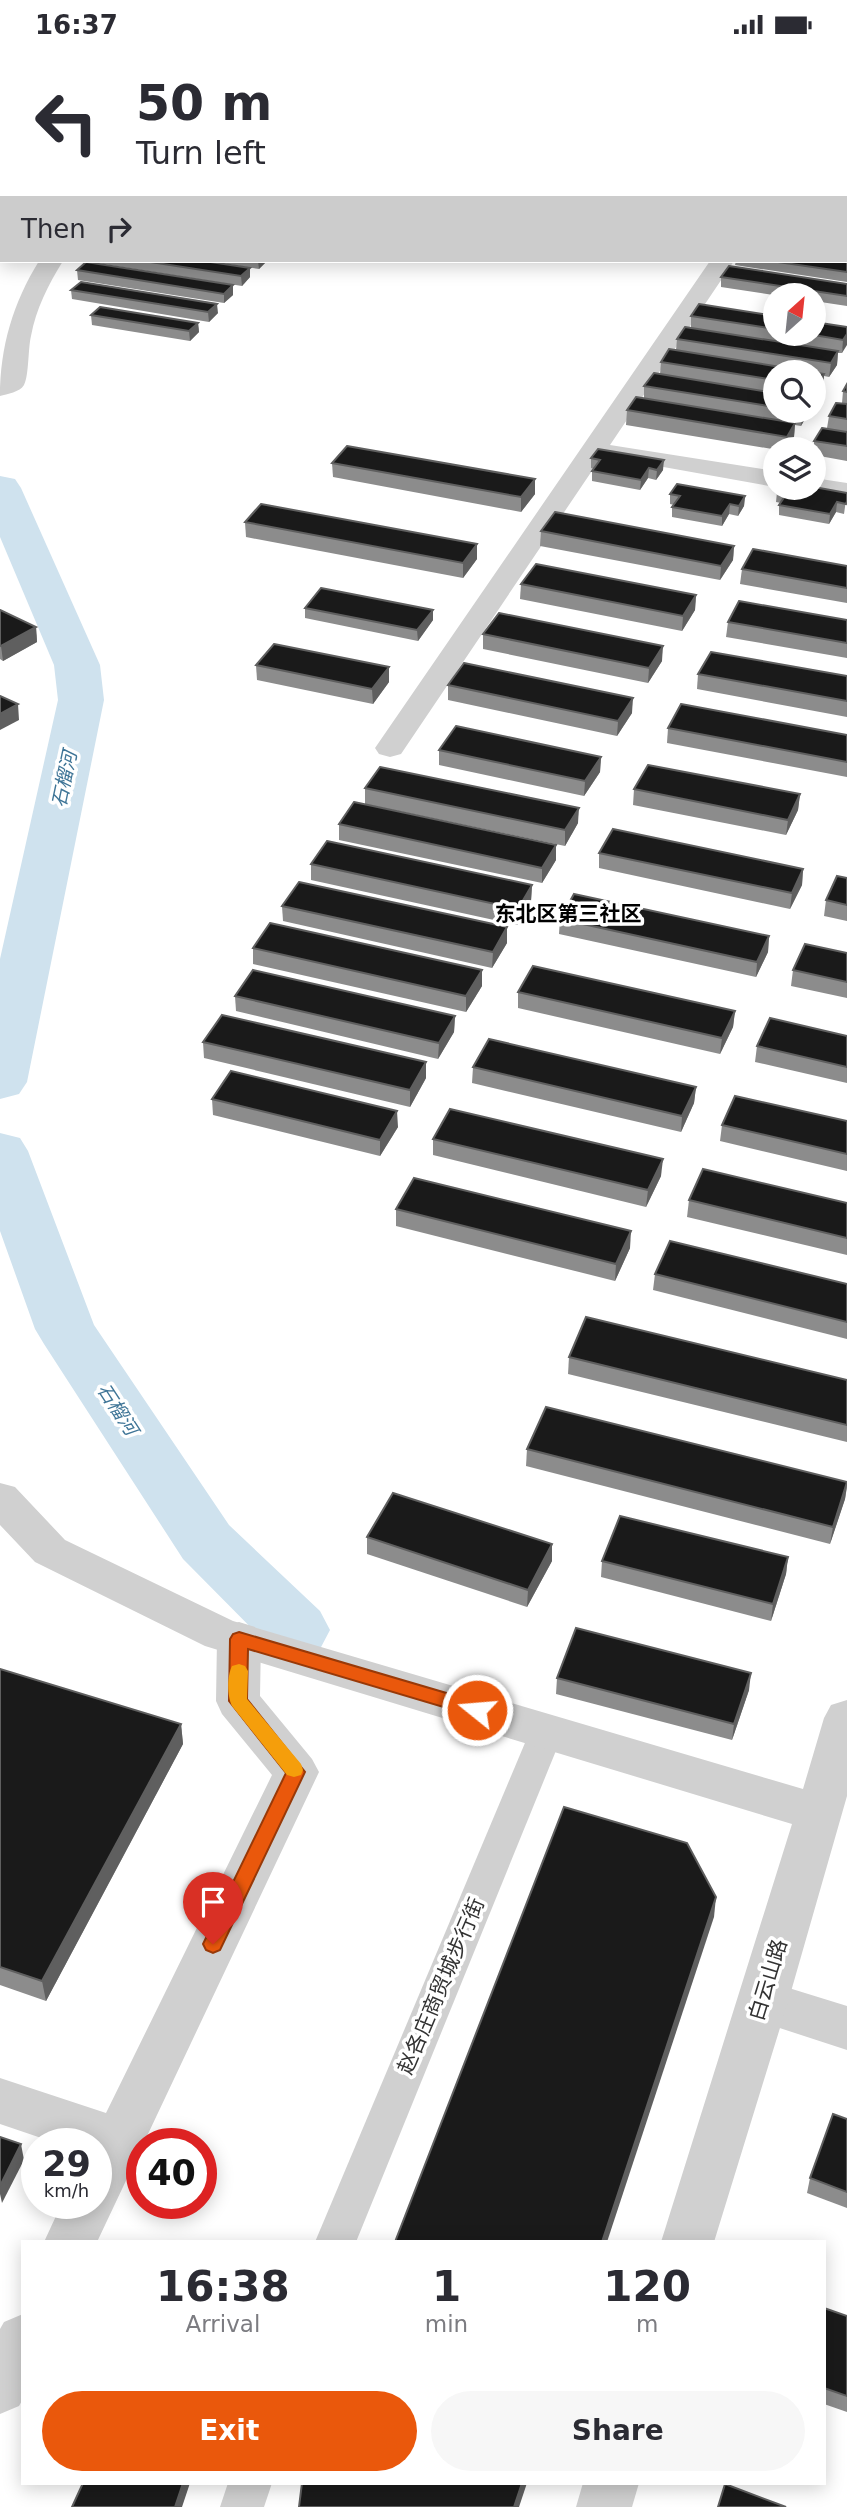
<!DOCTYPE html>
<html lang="en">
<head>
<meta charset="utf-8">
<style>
  body { margin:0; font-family:"DejaVu Sans","Noto Sans SC",sans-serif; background:#f7f7f7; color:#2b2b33; height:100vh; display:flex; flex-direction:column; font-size:26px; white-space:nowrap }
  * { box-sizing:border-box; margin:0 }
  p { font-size:23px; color:#7c7c81 }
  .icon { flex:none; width:38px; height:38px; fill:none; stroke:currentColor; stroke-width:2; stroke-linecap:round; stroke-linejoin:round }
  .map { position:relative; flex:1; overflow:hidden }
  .drawer { position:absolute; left:21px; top:2191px; width:805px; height:245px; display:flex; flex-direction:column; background:#fff; border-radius:0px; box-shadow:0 4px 18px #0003 }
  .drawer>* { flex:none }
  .top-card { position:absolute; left:0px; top:0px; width:847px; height:214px; box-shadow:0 4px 18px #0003; background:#fff; color:#2b2b33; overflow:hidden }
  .needle { width:46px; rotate:27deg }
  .controls { position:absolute; left:763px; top:234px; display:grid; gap:14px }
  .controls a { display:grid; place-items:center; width:63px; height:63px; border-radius:50%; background:#fff; box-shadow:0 4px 18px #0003; font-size:35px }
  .speed { position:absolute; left:21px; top:2079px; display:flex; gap:14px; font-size:35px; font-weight:700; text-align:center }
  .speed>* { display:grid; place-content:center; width:91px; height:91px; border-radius:50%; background:#fff; box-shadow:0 4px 18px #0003; line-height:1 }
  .speed small { font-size:18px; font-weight:400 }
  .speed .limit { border:10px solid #d22; background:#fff; color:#111 }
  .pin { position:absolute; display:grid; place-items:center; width:60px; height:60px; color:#fff; margin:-72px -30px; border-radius:50% 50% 50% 0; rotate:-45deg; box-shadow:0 0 7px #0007 }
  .pin .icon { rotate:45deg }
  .me { position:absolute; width:77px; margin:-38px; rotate:287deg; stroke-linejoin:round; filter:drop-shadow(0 0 5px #0008) }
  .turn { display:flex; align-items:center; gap:24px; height:147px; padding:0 21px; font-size:32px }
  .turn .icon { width:91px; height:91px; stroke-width:2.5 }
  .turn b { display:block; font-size:49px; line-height:60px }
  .then { display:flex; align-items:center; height:66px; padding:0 21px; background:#0003; gap:14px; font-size:26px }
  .eta { display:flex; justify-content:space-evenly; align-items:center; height:119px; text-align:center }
  .eta b { font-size:42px; font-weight:600; line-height:49px }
  .action { display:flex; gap:14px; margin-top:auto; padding:14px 21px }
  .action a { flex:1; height:80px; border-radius:42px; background:#ea580c; color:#fff; font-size:28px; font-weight:600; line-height:80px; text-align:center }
  .action a+a { background:#f7f7f7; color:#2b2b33 }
  .status { display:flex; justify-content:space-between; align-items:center; height:49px; padding:0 35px; background:#fff; direction:ltr }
  .status svg { height:19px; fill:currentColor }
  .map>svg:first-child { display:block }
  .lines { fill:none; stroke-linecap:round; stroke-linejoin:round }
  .river { fill:#cfe2ee; fill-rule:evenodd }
  .pedestrian { fill:#d0d0d0; fill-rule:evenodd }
  .minor { fill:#d0d0d0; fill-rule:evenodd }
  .tertiary { fill:#d0d0d0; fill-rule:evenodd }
  .wall { fill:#8c8c8c }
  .shaded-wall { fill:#5f5f5f }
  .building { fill:#1a1a1a; stroke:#5f5f5f; stroke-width:2 }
  .route { fill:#ea580c; stroke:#983908; stroke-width:2 }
  .slow { fill:#f59e0b }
  .labels { text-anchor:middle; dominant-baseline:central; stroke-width:7; stroke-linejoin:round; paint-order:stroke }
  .water-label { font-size:19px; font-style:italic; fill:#3f7597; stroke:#fff }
  .quarter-label { font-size:21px; font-weight:bold; fill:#000; stroke:#fff }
  .near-street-label { font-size:21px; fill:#333; stroke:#fff }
</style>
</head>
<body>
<div class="status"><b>16:37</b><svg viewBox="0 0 49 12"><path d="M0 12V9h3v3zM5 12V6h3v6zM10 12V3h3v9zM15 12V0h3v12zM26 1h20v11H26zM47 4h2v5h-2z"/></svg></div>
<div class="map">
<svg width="847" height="2458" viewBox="0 0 847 2458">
  <rect width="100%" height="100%" fill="#fff"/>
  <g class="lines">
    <g class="river">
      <path d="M502 0H535L501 2Z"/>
      <path d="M2 183V206L0 207V184Z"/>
      <path d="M0 427 15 430 21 439 100 616 104 651 27 1033 19 1045 0 1050V910L58 651 54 616 0 488Z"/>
      <path d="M0 1084 20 1089 28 1102 94 1276 229 1476 320 1562 330 1581 320 1600 296 1607 272 1600 183 1510 44 1295 35 1280 0 1182Z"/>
    </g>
    <g class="pedestrian">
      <path d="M547 1668 559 1672 564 1682 356 2193H315L530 1682 535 1672Z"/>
      <path d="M228 2434H272L264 2458H220Z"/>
    </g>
    <g class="minor">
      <path d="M211 0H231L210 2Z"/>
      <rect x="0" y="26" width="2" height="13"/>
      <path d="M845 79H847L845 93Z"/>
      <path d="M2 123V137L0 138V124Z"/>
      <rect x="845" y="138" width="2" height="14"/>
      <path d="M39 212H63C48 236 36 260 31 287 28 299 29 327 24 336 20 343 7 345 0 347 0 298 13 254 39 212Z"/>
      <path d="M710 212H734L610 396 775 422V438L602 407 401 705 390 708 379 705 375 699Z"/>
      <path d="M814 429 847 434V450L805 443 802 439H814Z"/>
      <path d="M239 1573 255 1578 261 1590 260 1647 312 1710 319 1723 97 2193H44L62 2154H96V2095H59L0 2075V2029L106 2064 272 1726 222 1665 216 1652 217 1590 223 1578Z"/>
      <path d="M763 1931 847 1957V2001L746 1968 738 1953 746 1938Z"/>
      <path d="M23 2265V2350L19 2357 0 2365V2280L4 2273Z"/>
    </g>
    <g class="tertiary">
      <path d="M0 1434 15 1438 65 1491 233 1572 803 1740 824 1669 831 1656 847 1651V1747L788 1953 714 2193H661L792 1775 205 1597 35 1513 0 1476Z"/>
      <path d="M583 2434H639L632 2458H576Z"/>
    </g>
  </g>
  <g class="wall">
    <rect x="845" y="188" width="2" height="21"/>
    <path d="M847 211V233L735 216 736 212Z"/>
    <path d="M97 212H204L250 219V228L242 237 97 214Z"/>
    <path d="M209 212H267L259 220Z"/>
    <path d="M77 221 233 246 224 254 78 231Z"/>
    <path d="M721 228 847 235V257L814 252V247H780L721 238Z"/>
    <path d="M71 241 218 264 209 273 72 250Z"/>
    <path d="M91 266 198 274 199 283 190 292 92 276Z"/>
    <path d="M691 267H775V285H814L847 278 842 304H838L837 316 829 328 824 327 823 339 816 352 814 351V324H775V362H809L801 377 795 376 794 388 787 401H778L626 376 627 361 644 350V337L660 325 661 313 676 301 677 290 691 279Z"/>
    <path d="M847 335V412L814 406V392L827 379 829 367 842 354 843 342Z"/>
    <path d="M591 409 663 421 656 431 648 429 640 441 592 432V422L594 420 591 419Z"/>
    <path d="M332 414 535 430V445L521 463 333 428Z"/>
    <path d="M777 443 847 444 844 465 836 463 829 475 779 466V456L781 454 776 453Z"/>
    <path d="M670 445 745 447 744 457 738 467 729 465 722 477 672 468V458L674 456 670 455Z"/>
    <path d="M245 473 477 510 463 529 246 488Z"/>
    <path d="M541 482 734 497 733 511 720 531 540 497Z"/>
    <path d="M847 517V554L740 535 742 520Z"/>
    <path d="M521 535 696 546 695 561 682 582 520 550Z"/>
    <path d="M305 559 433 561V571L418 592 305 569Z"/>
    <path d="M0 561 36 578 37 593 3 612 0 610Z"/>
    <path d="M847 571V609L726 588 728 573Z"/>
    <path d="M483 585 662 612 648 634 483 600Z"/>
    <path d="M256 616 389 633 373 655 257 631Z"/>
    <path d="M698 625 847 627V668L697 640Z"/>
    <path d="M448 636 632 664 617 687 448 651Z"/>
    <path d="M668 679 847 686V728L667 694Z"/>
    <path d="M439 701 601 708 600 723 584 747 439 716Z"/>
    <path d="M365 739 578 774 565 797 365 755Z"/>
    <path d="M634 740 800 745 798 761 786 786 633 756Z"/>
    <path d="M339 775 556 796V811L542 834 339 791Z"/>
    <path d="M599 804 803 820 802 836 790 860 599 819Z"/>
    <path d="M311 815 532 836 531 852 517 876 311 831Z"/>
    <path d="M847 829V872L824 867 826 851Z"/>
    <path d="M282 857 507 878V894L492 919 283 872Z"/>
    <path d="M560 870 769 887 768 903 756 928 559 885Z"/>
    <path d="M253 899 482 937 466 963 253 915Z"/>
    <path d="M847 904V949L791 937 793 921Z"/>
    <path d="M518 943 735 962 733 978 720 1005 518 959Z"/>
    <path d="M235 947 455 967 454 983 438 1010 236 962Z"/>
    <path d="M847 987V1034L755 1013 757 997Z"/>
    <path d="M203 993 426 1013V1029L410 1058 204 1009Z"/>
    <path d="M473 1018 696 1038 694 1054 681 1083 472 1034Z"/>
    <path d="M212 1050 398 1078 380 1107 213 1066Z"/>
    <path d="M847 1072V1122L720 1092 722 1076Z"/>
    <path d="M433 1090 661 1127 646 1158 433 1106Z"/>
    <path d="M689 1151 847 1154V1206L687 1168Z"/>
    <path d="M396 1160 630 1199 615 1232 396 1177Z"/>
    <path d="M655 1225 847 1235V1290L653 1241Z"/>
    <path d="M569 1308 847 1331V1393L568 1325Z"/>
    <path d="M527 1400 847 1436V1438L845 1450 830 1495 526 1417Z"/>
    <path d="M367 1488 552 1512 527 1558 367 1505Z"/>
    <path d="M788 1508 786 1525 771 1572 601 1528 602 1512Z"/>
    <path d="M0 1620 181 1675 183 1695 46 1952 0 1936Z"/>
    <path d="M557 1629 749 1641 732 1691 556 1645Z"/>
    <path d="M847 2070V2159L807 2144 810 2129Z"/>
    <path d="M824 2259 847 2267V2363L824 2355Z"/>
  </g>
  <g class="shaded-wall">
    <path d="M258 212H267L259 220Z"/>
    <path d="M250 219V228L242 237 241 227Z"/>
    <path d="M233 236V246L224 254V245Z"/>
    <path d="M217 255 218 264 209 273 208 263Z"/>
    <path d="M198 274 199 283 190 292 189 282Z"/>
    <path d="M847 285V296L842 304 843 291Z"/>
    <path d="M838 302 837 316 829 328 831 314Z"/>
    <path d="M824 325 823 339 816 352 817 338Z"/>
    <path d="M809 362V363L801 377 803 363Z"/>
    <path d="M795 374 794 388 786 401 787 388Z"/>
    <path d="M664 411 663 421 656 431 657 421Z"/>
    <path d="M649 419 648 429 640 441 641 431Z"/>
    <path d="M535 430V445L521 463V448Z"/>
    <path d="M745 447 744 457 738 467 739 457Z"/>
    <path d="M837 453 836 463 829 475 830 465Z"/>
    <path d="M730 455 729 465 722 477V467Z"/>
    <path d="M477 495V510L463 529V514Z"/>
    <path d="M734 497 733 511 720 531 721 517Z"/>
    <path d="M696 546 695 561 682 582 683 567Z"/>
    <path d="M433 561V571L418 592 417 581Z"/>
    <path d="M36 578 37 593 3 612 1 597Z"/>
    <path d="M663 597 662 612 648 634 649 619Z"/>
    <path d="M389 618V633L373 655 372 640Z"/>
    <path d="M633 649 632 664 617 687 618 672Z"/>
    <path d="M18 655 19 671 0 681V665Z"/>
    <path d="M601 708 600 723 584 747 585 732Z"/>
    <path d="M800 745 798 761 786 786 788 771Z"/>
    <path d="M579 759 578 774 565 797V781Z"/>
    <path d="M556 796V811L542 834V819Z"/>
    <path d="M803 820 802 836 790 860 792 844Z"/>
    <path d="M532 836 531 852 517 876 518 860Z"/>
    <path d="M507 878V894L492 919 493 903Z"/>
    <path d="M769 887 768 903 756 928 757 913Z"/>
    <path d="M482 921V937L466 963V947Z"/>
    <path d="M735 962 733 978 720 1005 722 989Z"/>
    <path d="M455 967 454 983 438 1010 439 994Z"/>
    <path d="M426 1013V1029L410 1058V1041Z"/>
    <path d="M696 1038 694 1054 681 1083 682 1067Z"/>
    <path d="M397 1062 398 1078 380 1107V1091Z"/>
    <path d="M663 1110 661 1127 646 1158 648 1141Z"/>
    <path d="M631 1182 630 1199 615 1232 616 1215Z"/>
    <path d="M847 1436 845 1450 830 1495 833 1478Z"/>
    <path d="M552 1495V1512L527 1558 528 1541Z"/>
    <path d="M788 1508 786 1525 771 1572 773 1555Z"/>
    <path d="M751 1624 749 1641 732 1691 734 1675Z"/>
    <path d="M181 1675 183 1695 46 1952 42 1932Z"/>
    <path d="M716 1848 714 1868 607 2193H602Z"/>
    <path d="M21 2095 24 2111 2 2154 0 2145V2137Z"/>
    <path d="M183 2434H190L182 2458H175Z"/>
    <path d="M522 2434H527L519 2458H514Z"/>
  </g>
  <g class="building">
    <path d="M845 188H847V200L845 199Z"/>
    <path d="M845 211H847V223L771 212H845Z"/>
    <path d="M144 212H204L250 219 241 227Z"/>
    <path d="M86 213 233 236 224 245 77 221Z"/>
    <path d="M729 217 847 235V247L721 228Z"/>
    <path d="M81 233 217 255 208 263 71 241Z"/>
    <path d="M699 255 775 267V280L691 267Z"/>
    <path d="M100 258 198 274 189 282 91 266Z"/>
    <path d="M814 273 847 278V285L843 291 808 285H814Z"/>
    <path d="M685 278 838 302 831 314 677 290Z"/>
    <path d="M669 300 824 325 817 338 814 337V324H775V331L661 313Z"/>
    <path d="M654 324 775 344V358L644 337Z"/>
    <path d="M847 335V343L843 342Z"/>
    <path d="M636 348 795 374 787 388 627 361Z"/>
    <path d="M836 354 847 355V370L829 367Z"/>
    <path d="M822 379 847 383V397L814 392Z"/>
    <path d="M347 397 535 430 521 448 332 414Z"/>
    <path d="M598 400 664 411 657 421 649 419 641 431 592 422 600 411 591 409Z"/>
    <path d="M677 435 745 447 739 457 730 455 722 467 672 458 680 447 670 445Z"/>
    <path d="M814 438 847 444V452L846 455 837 453 830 465 779 456 787 444 777 443 779 439H814Z"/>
    <path d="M261 455 477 495 463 514 245 473Z"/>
    <path d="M555 463 734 497 721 517 541 482Z"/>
    <path d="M753 500 847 517V539L742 520Z"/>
    <path d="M536 515 696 546 683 567 521 535Z"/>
    <path d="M321 539 433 561 417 581 305 559Z"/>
    <path d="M739 552 847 571V594L728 573Z"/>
    <path d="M0 561 36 578 1 597 0 596Z"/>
    <path d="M499 564 663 597 649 619 483 585Z"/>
    <path d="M274 595 389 618 372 640 256 616Z"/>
    <path d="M711 603 847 627V652L698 625Z"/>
    <path d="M464 614 633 649 618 672 448 636Z"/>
    <path d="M0 647 18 655 0 665Z"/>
    <path d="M681 655 847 686V713L668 679Z"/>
    <path d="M456 677 601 708 585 732 439 701Z"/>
    <path d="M648 716 800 745 788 771 634 740Z"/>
    <path d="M380 718 579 759 565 781 365 739Z"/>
    <path d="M354 753 556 796 542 819 339 775Z"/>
    <path d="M613 780 803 820 792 844 599 804Z"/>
    <path d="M327 792 532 836 518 860 311 815Z"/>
    <path d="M837 827 847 829V856L826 851Z"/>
    <path d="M299 833 507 878 493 903 282 857Z"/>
    <path d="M574 845 769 887 757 913 560 870Z"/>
    <path d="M270 874 482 921 466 947 253 899Z"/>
    <path d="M805 895 847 904V933L793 921Z"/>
    <path d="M533 917 735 962 722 989 518 943Z"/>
    <path d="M253 921 455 967 439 994 235 947Z"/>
    <path d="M222 966 426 1013 410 1041 203 993Z"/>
    <path d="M770 969 847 987V1018L757 997Z"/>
    <path d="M489 990 696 1038 682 1067 473 1018Z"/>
    <path d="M231 1022 397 1062 380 1091 212 1050Z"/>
    <path d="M735 1047 847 1072V1105L722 1076Z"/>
    <path d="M450 1060 663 1110 648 1141 433 1090Z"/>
    <path d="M703 1120 847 1154V1189L689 1151Z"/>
    <path d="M414 1129 631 1182 616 1215 396 1160Z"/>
    <path d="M670 1192 847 1235V1273L655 1225Z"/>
    <path d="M586 1268 847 1331V1376L569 1308Z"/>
    <path d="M546 1358 847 1433 833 1478 527 1400Z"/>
    <path d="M393 1444 552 1495 528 1541 367 1488Z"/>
    <path d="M620 1467 788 1508 773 1555 602 1512Z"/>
    <path d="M576 1579 751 1624 734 1675 557 1629Z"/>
    <path d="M0 1620 181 1675 42 1932 0 1918Z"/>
    <path d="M564 1758 687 1794 716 1848 602 2193H395Z"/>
    <path d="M833 2065 847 2070V2143L810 2129Z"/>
    <path d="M0 2088 21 2095 0 2137Z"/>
    <path d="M824 2259 847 2267V2347L824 2339Z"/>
    <path d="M83 2434H183L175 2458H72Z"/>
    <path d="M302 2434H522L514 2458H299Z"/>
    <path d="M725 2435 786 2458H718Z"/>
  </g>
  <path class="route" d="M239 1583 477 1653 483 1656 486 1661 483 1666 477 1668 248 1600 247 1650 305 1723 220 1901 213 1904 206 1901 203 1895 286 1724 229 1652 230 1590 233 1585Z"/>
  <path class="slow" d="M239 1615 245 1617 248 1622 247 1650 301 1715 303 1721 301 1726 294 1728 287 1726 232 1657C227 1647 227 1627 232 1617Z"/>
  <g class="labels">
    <g class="water-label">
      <text transform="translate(64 730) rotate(-78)">石榴河</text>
      <text transform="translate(118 1360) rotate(57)">石榴河</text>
    </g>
    <g class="quarter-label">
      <text x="568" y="865">东北区第三社区</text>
    </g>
    <g class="near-street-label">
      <text transform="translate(768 1931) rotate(-73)">白云山路</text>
      <text transform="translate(441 1937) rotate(-67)">赵各庄商贸城步行街</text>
    </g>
  </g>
</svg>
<div class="controls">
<a><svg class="needle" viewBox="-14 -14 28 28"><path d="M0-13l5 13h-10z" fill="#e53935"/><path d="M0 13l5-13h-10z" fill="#7c7c81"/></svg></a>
<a><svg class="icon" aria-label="search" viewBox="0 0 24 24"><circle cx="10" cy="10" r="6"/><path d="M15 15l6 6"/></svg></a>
<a><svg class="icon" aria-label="layers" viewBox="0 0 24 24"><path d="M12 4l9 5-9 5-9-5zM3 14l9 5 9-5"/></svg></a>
</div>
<div class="speed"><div>29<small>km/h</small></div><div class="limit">40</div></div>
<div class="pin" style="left:213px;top:1895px;background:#d93025"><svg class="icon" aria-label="arrive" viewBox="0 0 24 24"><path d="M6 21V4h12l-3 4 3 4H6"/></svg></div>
<svg class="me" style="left:477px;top:1661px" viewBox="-20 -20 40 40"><circle r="17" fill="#ea580c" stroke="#fff" stroke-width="3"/><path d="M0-11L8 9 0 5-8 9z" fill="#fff"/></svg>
<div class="top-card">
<div class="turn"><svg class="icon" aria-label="left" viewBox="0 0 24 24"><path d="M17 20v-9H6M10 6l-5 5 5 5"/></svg><div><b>50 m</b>Turn left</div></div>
<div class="then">Then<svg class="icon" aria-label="right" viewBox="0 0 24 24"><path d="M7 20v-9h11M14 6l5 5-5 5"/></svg></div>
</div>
<section class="drawer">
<div class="eta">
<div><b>16:38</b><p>Arrival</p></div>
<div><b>1</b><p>min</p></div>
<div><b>120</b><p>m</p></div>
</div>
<div class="action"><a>Exit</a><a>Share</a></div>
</section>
</div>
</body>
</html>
